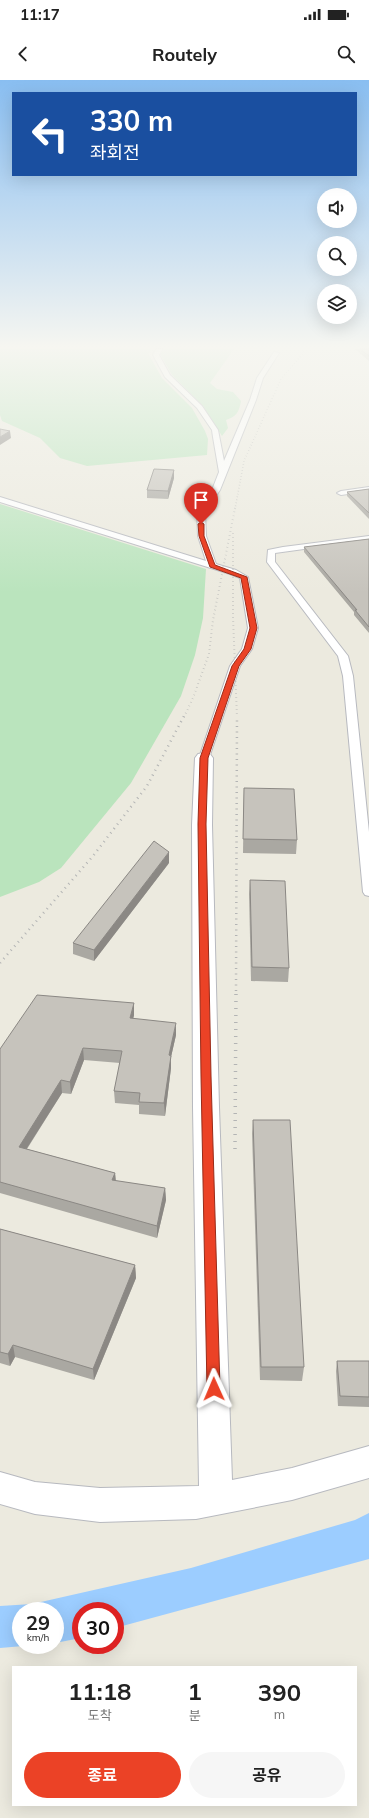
<!DOCTYPE html>
<html lang="ko">
<head>
<meta charset="utf-8">
<style>
  body { margin:0; font-family:Mulish,"Noto Sans KR",sans-serif; background:#f6f6f6; color:#222; height:100vh; display:flex; flex-direction:column; font-size:15px; white-space:nowrap }
  * { box-sizing:border-box; margin:0 }
  p { font-size:13px; color:#767676 }
  .icon { flex:none; width:22px; height:22px; fill:none; stroke:currentColor; stroke-width:2; stroke-linecap:round; stroke-linejoin:round }
  .map { position:relative; flex:1; overflow:hidden }
  .details { position:absolute; left:12px; top:1586px; width:345px; height:140px; display:flex; flex-direction:column; background:#fff; border-radius:0px; box-shadow:0 4px 16px #0002 }
  .details>* { flex:none }
  .hud { position:absolute; left:12px; top:12px; width:345px; height:84px; border-radius:0px; box-shadow:0 4px 16px #0002; background:#1a4fa0; color:#fff; overflow:hidden }
  .controls { position:absolute; left:317px; top:108px; display:grid; gap:8px }
  .controls a { display:grid; place-items:center; width:40px; height:40px; border-radius:50%; background:#fff; box-shadow:0 4px 16px #0002; font-size:20px }
  .speed { position:absolute; left:12px; top:1522px; display:flex; gap:8px; font-size:20px; font-weight:700; text-align:center }
  .speed>* { display:grid; place-content:center; width:52px; height:52px; border-radius:50%; background:#fff; box-shadow:0 4px 16px #0002; line-height:1 }
  .speed small { font-size:10px; font-weight:400 }
  .speed .limit { border:6px solid #d22; background:#fff; color:#111 }
  .pin { position:absolute; display:grid; place-items:center; width:34px; height:34px; color:#fff; margin:-41px -17px; border-radius:50% 50% 50% 0; rotate:-45deg; box-shadow:0 0 4px #0007 }
  .pin .icon { rotate:45deg }
  .me { position:absolute; width:44px; margin:-22px; rotate:359deg; stroke-linejoin:round; filter:drop-shadow(0 0 3px #0008) }
  .turn { display:flex; align-items:center; gap:14px; height:84px; padding:0 12px; font-size:18px }
  .turn .icon { width:52px; height:52px; stroke-width:2.5 }
  .turn b { display:block; font-size:28px; line-height:34px }
  .eta { display:flex; justify-content:space-evenly; align-items:center; height:68px; text-align:center }
  .eta b { font-size:24px; font-weight:700; line-height:28px }
  .button { display:flex; gap:8px; margin-top:auto; padding:8px 12px }
  .button a { flex:1; height:46px; border-radius:24px; background:#eb4226; color:#fff; font-size:16px; font-weight:700; line-height:46px; text-align:center }
  .button a+a { background:#f6f6f6; color:#222 }
  .status { display:flex; justify-content:space-between; align-items:center; height:28px; padding:0 20px; background:#fff; direction:ltr }
  .status svg { height:11px; fill:currentColor }
  header { display:flex; justify-content:space-between; align-items:center; height:52px; padding:0 12px; background:#fff; font-size:18px; font-weight:700 }
  .map>svg:first-child { display:block }
  .green { fill:#bae4bd }
  .water { fill:#9ccdff }
  .lines { fill:none; stroke-linecap:round; stroke-linejoin:round }
  .service-casing { stroke:#b7b9bf; stroke-width:2 }
  .minor-casing { stroke:#b7b9bf; stroke-width:2 }
  .service { fill:#fff; fill-rule:evenodd }
  .minor { fill:#fff; fill-rule:evenodd }
  .rail-far3 { stroke:#b3b4b4; stroke-width:1.5; stroke-dasharray:0.5 2.5; stroke-linecap:butt }
  .rail-far2 { stroke:#b3b4b4; stroke-width:2; stroke-dasharray:0.5 3.5; stroke-linecap:butt }
  .rail-far1 { stroke:#b3b4b4; stroke-width:2.5; stroke-dasharray:1 4.5; stroke-linecap:butt }
  .rail { stroke:#b3b4b4; stroke-width:3.5; stroke-dasharray:1 6; stroke-linecap:butt }
  .wall { fill:#aaa8a2 }
  .shaded-wall { fill:#8b8884 }
  .building { fill:#c6c3bc; stroke:#8b8884 }
  .route { fill:#eb4226; stroke:#992b19 }
</style>
</head>
<body>
<div class="status"><b>11:17</b><svg viewBox="0 0 49 12"><path d="M0 12V9h3v3zM5 12V6h3v6zM10 12V3h3v9zM15 12V0h3v12zM26 1h20v11H26zM47 4h2v5h-2z"/></svg></div>
<header><svg class="icon" aria-label="back" viewBox="0 0 24 24"><path d="M15 5l-7 7 7 7"/></svg>Routely<svg class="icon" aria-label="search" viewBox="0 0 24 24"><circle cx="10" cy="10" r="6"/><path d="M15 15l6 6"/></svg></header>
<div class="map">
<svg width="369" height="1738" viewBox="0 0 369 1738">
  <rect width="100%" height="100%" fill="#eceadf"/>
  <g class="green">
    <path d="M0 269H151L149 275 162 298 192 328 205 351 208 359 207 375 87 386 60 378 40 358 2 341 0 335Z"/>
    <path d="M163 269H234L210 303 217 309 233 312 241 321C239 332 237 336 226 340L228 348 222 356 203 326 172 295 160 274Z"/>
    <path d="M0 424 206 489 203 538 195 575 181 616 131 703 61 788 39 802 0 817Z"/>
  </g>
  <path class="water" d="M369 1433V1479L115 1548V1531H81V1558L55 1563V1531H21V1565H35L0 1568V1526L32 1524 191 1488 355 1440Z"/>
  <g class="lines">
    <defs>
      <g id="service">
        <path d="M156 269H162L159 275 170 295 202 326 218 350 224 381 250 320 257 298 274 272 279 273 263 298 256 320 220 410 205 432 206 456 216 484 236 490 248 497 258 548 252 569 240 586 209 678 204 681 199 678 230 586 242 569 248 548 240 498 230 494 0 422V417L206 481 198 456 197 432 212 410 219 392 213 357 212 350 197 328 165 297 153 275Z"/>
        <path d="M369 407V411L341 415 337 413 341 411Z"/>
        <path d="M369 456V460L275 473V482L348 576 353 596 369 752V816L365 815 363 812 343 596 338 576 267 482 268 470 283 467Z"/>
      </g>
      <path id="minor" d="M204 673 210 674 213 678 212 745 219 1027 232 1400 292 1388 369 1366V1398L292 1420 196 1439 100 1442 35 1434 0 1424V1392L35 1402 100 1408 199 1406 193 1027 192 745 195 678 198 674Z"/>
    </defs>
    <use href="#service" class="service-casing"/>
    <use href="#minor" class="minor-casing"/>
    <use href="#service" class="service"/>
    <use href="#minor" class="minor"/>
    <path class="rail-far3" d="M235 429 244 381 281 299 307 269"/>
    <g class="rail-far2">
      <path d="M233 453V537L237 637"/>
      <path d="M184 637 193 618 209 574 213 540 235 428"/>
    </g>
    <g class="rail-far1">
      <path d="M0 883 93 776 147 706 184 636"/>
      <path d="M236 911 237 636"/>
    </g>
    <path class="rail" d="M235 1069 236 910"/>
  </g>
  <g class="wall">
    <path d="M355 269H369V281Z"/>
    <path d="M174 390V398L168 419 147 418V410Z"/>
    <path d="M369 409V439L347 416V412Z"/>
    <path d="M369 459V553L354 535V532L304 472V467Z"/>
    <path d="M244 708 297 760 296 774 243 773Z"/>
    <path d="M169 783 94 881 73 874V863Z"/>
    <path d="M250 800 289 888 288 902 251 901 249 814Z"/>
    <path d="M134 923V935L133 938 176 955 171 977V988L165 1036 139 1034V1025L115 1023 114 1011 120 983 84 980 71 1014 62 1013 27 1069 115 1093 116 1101 165 1108 166 1120 157 1158 0 1113V969Z"/>
    <path d="M253 1040 304 1287 302 1301 260 1300 252 1054Z"/>
    <path d="M0 1149 135 1185 136 1198 94 1300 15 1277 10 1286 0 1283Z"/>
    <path d="M337 1281H369V1327L338 1326 336 1291Z"/>
  </g>
  <g class="shaded-wall">
    <path d="M10 351 11 358 0 365V357Z"/>
    <path d="M174 390V398L168 419V411Z"/>
    <path d="M169 772V783L94 881V870Z"/>
    <path d="M134 923V935L131 950 130 938Z"/>
    <path d="M176 943V955L171 977V988L165 1036 164 1023 169 975Z"/>
    <path d="M83 968 84 980 71 1014 70 1002Z"/>
    <path d="M61 1000 62 1013 20 1079 19 1067Z"/>
    <path d="M115 1093 116 1105 112 1100Z"/>
    <path d="M165 1108 166 1120 157 1158V1146Z"/>
    <path d="M135 1185 136 1198 94 1300 93 1289Z"/>
    <path d="M13 1265 15 1277 10 1286 8 1274Z"/>
  </g>
  <g class="building">
    <path d="M360 269H369V276Z"/>
    <path d="M0 349 10 351 0 357Z"/>
    <path d="M154 389 174 390 168 411 147 410Z"/>
    <path d="M369 409V433L347 412Z"/>
    <path d="M369 459V547L355 530H357L304 467Z"/>
    <path d="M244 708 294 709 297 760 243 759Z"/>
    <path d="M154 761 169 772 94 870 73 863Z"/>
    <path d="M250 800 285 801 289 888 252 887Z"/>
    <path d="M37 915 134 923 130 938 176 943 169 975 171 976 164 1023 139 1022 140 1013 114 1011 122 971 83 968 70 1002 61 1000 19 1067 115 1093 112 1100 165 1108 157 1146 0 1102V969Z"/>
    <path d="M253 1040H290L304 1287H261Z"/>
    <path d="M0 1149 135 1185 93 1289 13 1265 8 1274 0 1272Z"/>
    <path d="M337 1281H369V1317L340 1316Z"/>
  </g>
  <linearGradient id="sky" x2="0" y2="1"><stop stop-color="#89bef1"/><stop offset="0.52" stop-color="#f6f6f1"/><stop offset="1" stop-color="#f6f6f1" stop-opacity="0"/></linearGradient>
  <rect width="369" height="513" fill="url(#sky)"/>
  <path class="route" d="M201 442 204 444V456L215 485 247 497 257 548 251 569 239 586 208 678 206 744 211 996 220 1309 218 1314 214 1315 209 1314 207 1309 201 996 198 744 200 678 232 586 244 569 250 548 241 498 210 487 199 456 198 444Z"/>
</svg>
<div class="controls">
<a><svg class="icon" aria-label="sound" viewBox="0 0 24 24"><path d="M4 9h4l5-4v14l-5-4H4zM17 9q2 3 0 6"/></svg></a>
<a><svg class="icon" aria-label="search" viewBox="0 0 24 24"><circle cx="10" cy="10" r="6"/><path d="M15 15l6 6"/></svg></a>
<a><svg class="icon" aria-label="layers" viewBox="0 0 24 24"><path d="M12 4l9 5-9 5-9-5zM3 14l9 5 9-5"/></svg></a>
</div>
<div class="speed"><div>29<small>km/h</small></div><div class="limit">30</div></div>
<div class="pin" style="left:201px;top:444px;background:#d93025"><svg class="icon" aria-label="arrive" viewBox="0 0 24 24"><path d="M6 21V4h12l-3 4 3 4H6"/></svg></div>
<svg class="me" style="left:214px;top:1309px" viewBox="-20 -20 40 40"><path d="M0-17L14 15 0 8-14 15z" fill="#eb4226" stroke="#fff" stroke-width="4"/></svg>
<div class="hud">
<div class="turn"><svg class="icon" aria-label="left" viewBox="0 0 24 24"><path d="M17 20v-9H6M10 6l-5 5 5 5"/></svg><div><b>330 m</b>좌회전</div></div>
</div>
<section class="details">
<div class="eta">
<div><b>11:18</b><p>도착</p></div>
<div><b>1</b><p>분</p></div>
<div><b>390</b><p>m</p></div>
</div>
<div class="button"><a>종료</a><a>공유</a></div>
</section>
</div>
</body>
</html>
